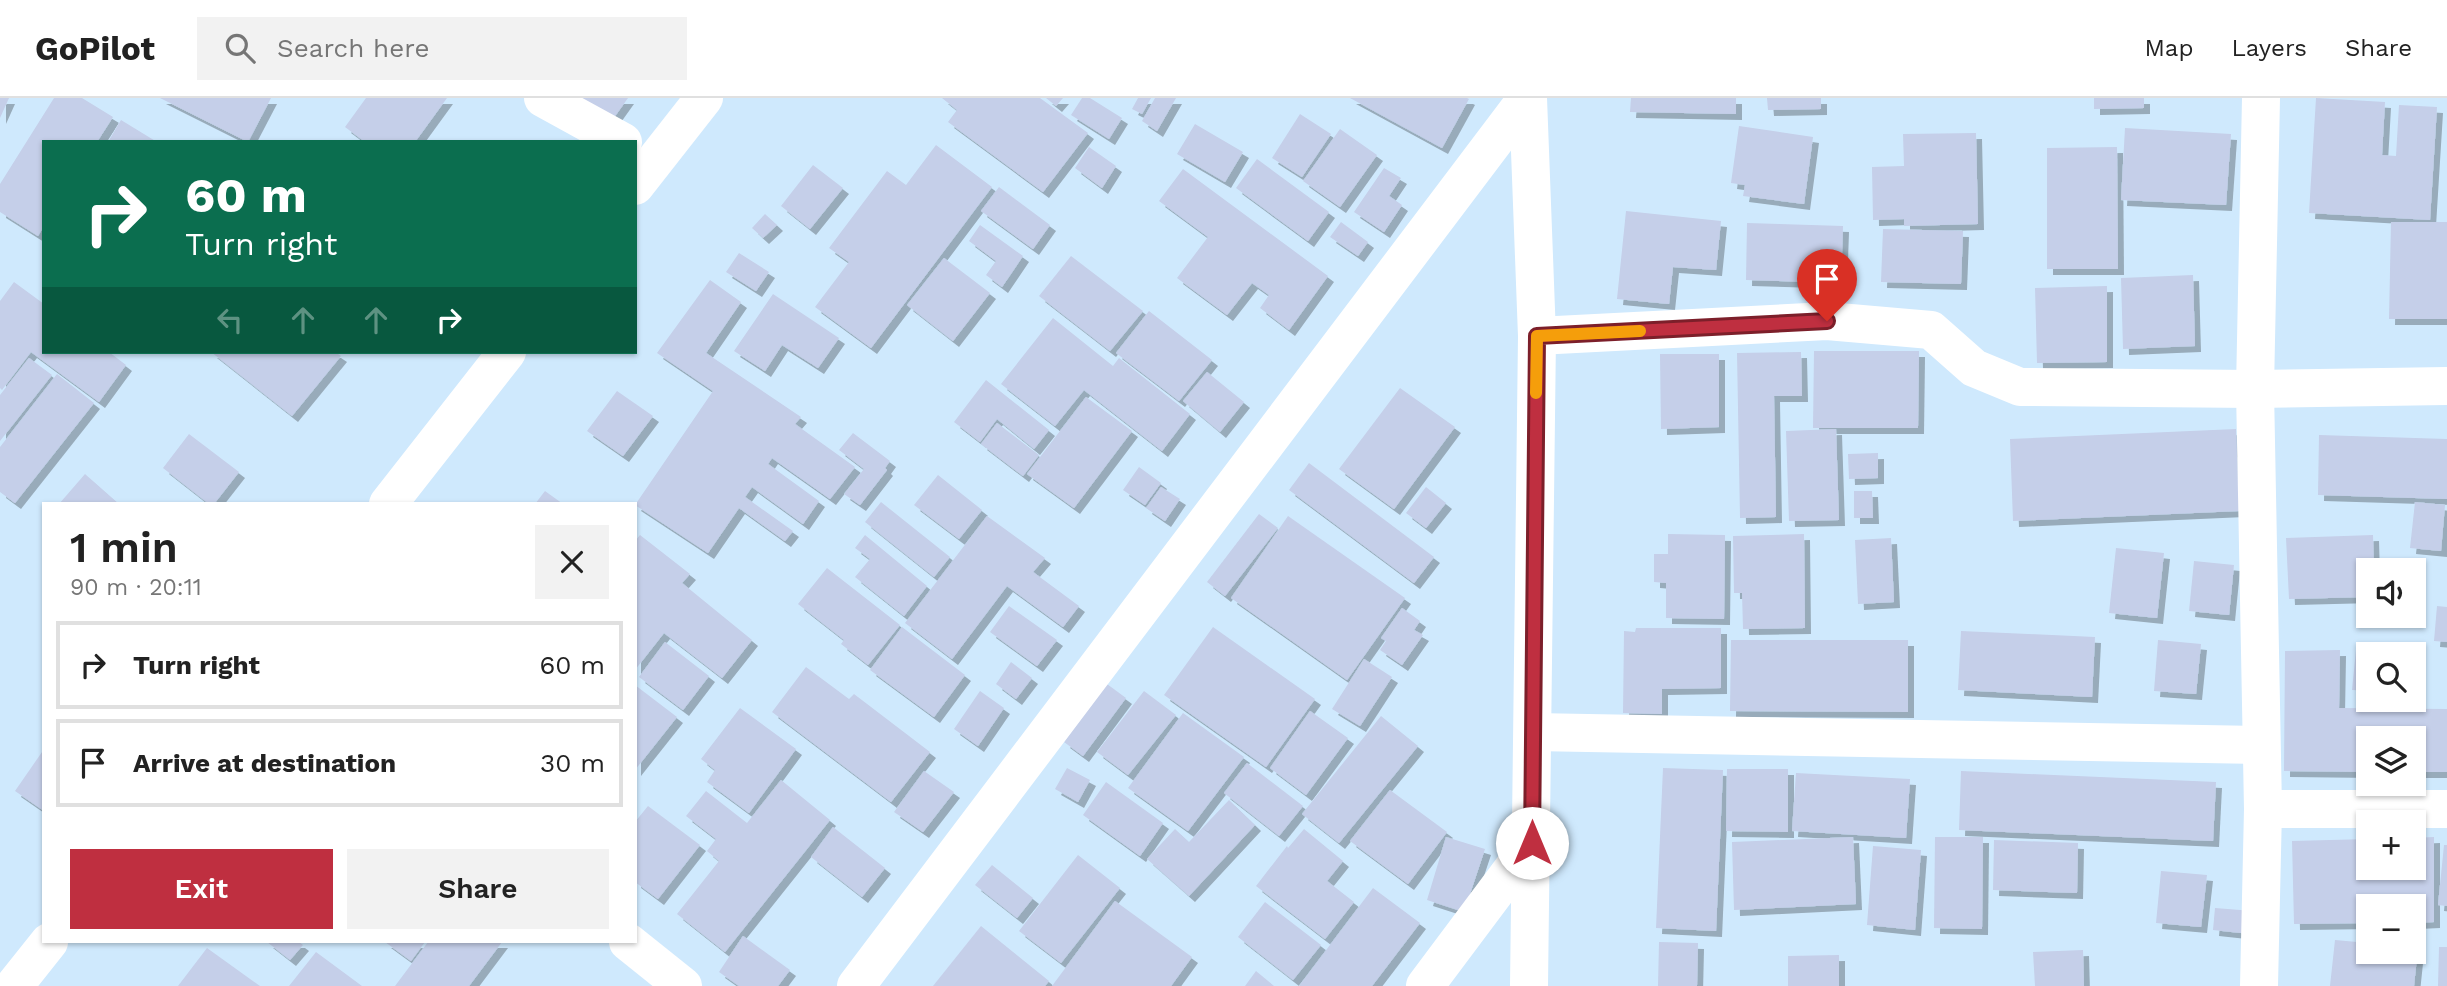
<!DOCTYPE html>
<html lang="en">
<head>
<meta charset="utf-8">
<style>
  body { margin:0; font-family:"Work Sans",sans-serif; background:#f2f2f2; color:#222; height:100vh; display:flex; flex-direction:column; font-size:26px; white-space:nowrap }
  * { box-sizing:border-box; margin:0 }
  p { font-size:23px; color:#767676 }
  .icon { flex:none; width:38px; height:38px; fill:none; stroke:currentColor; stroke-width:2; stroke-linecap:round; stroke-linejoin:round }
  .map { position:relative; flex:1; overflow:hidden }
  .sheet { position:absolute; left:42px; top:404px; width:595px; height:441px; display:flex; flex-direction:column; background:#fff; border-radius:0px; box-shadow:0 2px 5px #0004 }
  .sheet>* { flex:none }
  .guide { position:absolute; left:42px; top:42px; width:595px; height:214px; border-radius:0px; box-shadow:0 2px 5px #0004; background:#0b6e4f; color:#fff; overflow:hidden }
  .controls { position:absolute; left:2356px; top:460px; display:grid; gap:14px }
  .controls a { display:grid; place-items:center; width:70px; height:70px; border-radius:0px; background:#fff; box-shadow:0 2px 5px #0004; font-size:35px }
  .pin { position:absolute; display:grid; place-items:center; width:60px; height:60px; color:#fff; margin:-72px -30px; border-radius:50% 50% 50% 0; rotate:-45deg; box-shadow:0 0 7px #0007 }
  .pin .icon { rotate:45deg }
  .me { position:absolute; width:77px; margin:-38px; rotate:0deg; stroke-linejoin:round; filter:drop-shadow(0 0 5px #0008) }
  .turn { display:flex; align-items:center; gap:24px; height:147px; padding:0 28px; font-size:32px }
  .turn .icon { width:91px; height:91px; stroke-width:2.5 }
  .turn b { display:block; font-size:49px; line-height:60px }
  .lanes { display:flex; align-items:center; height:66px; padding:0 28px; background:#0003; justify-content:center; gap:35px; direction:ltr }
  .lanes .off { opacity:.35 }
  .round { display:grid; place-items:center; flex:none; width:74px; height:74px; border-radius:0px; background:#f2f2f2 }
  .head { display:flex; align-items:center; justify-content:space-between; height:119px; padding:0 28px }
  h1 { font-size:42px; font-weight:600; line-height:52px }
  .primary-button { display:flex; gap:14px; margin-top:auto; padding:14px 28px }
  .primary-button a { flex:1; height:80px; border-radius:0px; background:#bf2f40; color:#fff; font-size:28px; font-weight:600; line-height:80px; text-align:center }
  .primary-button a+a { background:#f2f2f2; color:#222 }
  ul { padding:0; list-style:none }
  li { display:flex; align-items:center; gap:21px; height:88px; margin:0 14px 10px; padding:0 14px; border:4px solid #e0e0e0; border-radius:0px }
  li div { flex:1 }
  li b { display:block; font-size:26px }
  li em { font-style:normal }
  header { display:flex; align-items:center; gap:42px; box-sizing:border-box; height:98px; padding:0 35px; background:#fff; border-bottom:2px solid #e0e0e0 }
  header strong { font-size:33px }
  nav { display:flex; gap:38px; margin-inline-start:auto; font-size:24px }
  .search { width:490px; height:63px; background:#f2f2f2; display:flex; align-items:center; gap:18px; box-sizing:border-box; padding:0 24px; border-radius:0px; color:#767676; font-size:26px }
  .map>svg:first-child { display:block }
  .building { fill:#c5cfe9; filter:url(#shadow) }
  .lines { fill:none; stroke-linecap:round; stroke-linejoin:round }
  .minor { stroke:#fff; stroke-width:38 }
  .tertiary { stroke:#fff; stroke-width:38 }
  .route-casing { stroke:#7c1f2a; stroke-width:18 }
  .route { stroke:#bf2f40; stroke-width:12 }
  .slow { stroke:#f59e0b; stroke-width:12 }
</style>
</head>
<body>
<header>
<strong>GoPilot</strong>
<div class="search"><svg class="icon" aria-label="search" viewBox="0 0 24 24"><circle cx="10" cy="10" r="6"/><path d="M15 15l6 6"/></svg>Search here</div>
<nav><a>Map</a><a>Layers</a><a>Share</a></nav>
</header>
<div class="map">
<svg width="2447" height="888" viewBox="0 0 2447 888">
  <defs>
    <filter id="shadow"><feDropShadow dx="6" dy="6" stdDeviation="0" flood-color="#0004"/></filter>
  </defs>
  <rect width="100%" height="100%" fill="#cfe9fd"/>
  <g class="building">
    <path d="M0 0H9L0 20Z"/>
    <path d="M54 0H82L113 19 97 44H44V128L38 138 0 114V86Z"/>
    <path d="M160 0H271L248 44Z"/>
    <path d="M366 0H447L415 44H365L345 29Z"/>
    <path d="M581 0H628L613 21Z"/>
    <path d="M942 0H1040L1088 35 1043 94 948 24 957 12Z"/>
    <path d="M1046 0H1063L1056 8Z"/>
    <path d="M1082 0H1090L1122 20 1109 41 1071 17Z"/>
    <path d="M1138 0H1151L1142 16 1132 11Z"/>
    <path d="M1155 0H1176L1157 33 1142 23Z"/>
    <path d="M1350 0H1467L1469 1 1442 50Z"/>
    <path d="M1631 0H1736V16L1630 14Z"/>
    <path d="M1767 0H1821V11L1768 12Z"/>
    <path d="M2094 0H2144V10L2094 11Z"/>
    <path d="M2316 0 2385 4 2382 57 2396 58 2399 7 2437 9 2430 122 2309 115Z"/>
    <path d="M1300 16 1331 36 1302 79 1272 60Z"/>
    <path d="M121 22 157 44H108Z"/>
    <path d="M1195 26 1243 54 1225 84 1177 56Z"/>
    <path d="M1739 28 1813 39 1804 106 1743 98 1745 87 1731 85Z"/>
    <path d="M2125 30 2231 36 2226 107 2121 102Z"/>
    <path d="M1340 31 1377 57 1340 109 1303 83Z"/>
    <path d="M1976 35 1978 126 1904 128V121L1873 122 1872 69 1904 68 1903 36Z"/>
    <path d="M936 47 992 89 871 250 815 209 849 164 829 150 887 73 906 87Z"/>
    <path d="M1089 49 1116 68 1102 90 1075 70Z"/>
    <path d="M2117 49 2118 171H2047V50Z"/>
    <path d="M1257 61 1329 114 1308 143 1236 90Z"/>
    <path d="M813 67 843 90 810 131 781 108Z"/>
    <path d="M1384 70 1401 80 1389 98 1402 107 1384 134 1354 114Z"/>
    <path d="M1183 71 1328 178 1289 232 1260 210 1269 197 1252 185 1227 217 1177 180 1208 139 1159 103Z"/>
    <path d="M999 89 1050 127 1033 151 981 113Z"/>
    <path d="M1626 113 1721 123 1716 172 1673 169 1669 206 1617 201Z"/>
    <path d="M765 116 777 127 763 140 752 130Z"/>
    <path d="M1341 124 1368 144 1358 158 1330 139Z"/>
    <path d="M2391 124H2447V221H2389Z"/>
    <path d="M1747 125 1843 128 1841 185 1746 182Z"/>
    <path d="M980 127 1023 158 1002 189 986 177 996 163 969 143Z"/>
    <path d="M1883 131 1963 133 1961 186 1881 184Z"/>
    <path d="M739 155 769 174 756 193 726 174Z"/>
    <path d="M1071 158 1143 213 1110 253 1039 198Z"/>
    <path d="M944 160 990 195 953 243 907 207Z"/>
    <path d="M2193 177 2195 248 2123 251 2121 180Z"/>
    <path d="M710 182 741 204 706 255 801 319 795 326 855 369 830 401 772 360 768 366 819 403 803 426 752 389 745 399 793 433 785 443 739 410 708 455 635 407 713 293 657 255Z"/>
    <path d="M14 184 44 206V254H109L126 267 99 304 31 254 2 292 0 290V203Z"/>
    <path d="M2107 188V264L2037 265 2035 190Z"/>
    <path d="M773 196 839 240 818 270 782 247 765 273 734 253Z"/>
    <path d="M1149 213 1212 262 1179 303 1116 255Z"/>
    <path d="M1053 220 1113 268 1119 260 1190 316 1162 353 1084 292 1055 328 1001 286Z"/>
    <path d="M1814 253H1919L1918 330H1813Z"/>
    <path d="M211 254H335L341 258 292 318Z"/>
    <path d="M1801 254 1802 298H1774L1776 419 1740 420 1737 255Z"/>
    <path d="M1660 256H1719V329L1661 331Z"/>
    <path d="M29 260 52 277 0 343V297Z"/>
    <path d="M1207 274 1244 304 1220 334 1183 303Z"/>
    <path d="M57 276 94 305 15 405 0 394V349Z"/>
    <path d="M986 282 1049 332 1034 351 997 321 980 344 954 324Z"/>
    <path d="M1400 290 1455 329 1394 411 1339 371Z"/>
    <path d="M617 293 653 318 623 358 587 333Z"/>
    <path d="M1086 299 1132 333 1074 410 1027 376Z"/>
    <path d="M997 325 1039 357 1023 378 981 346Z"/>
    <path d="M1836 331 1839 422 1789 423 1786 333Z"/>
    <path d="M2236 331 2239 413 2013 423 2010 341Z"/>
    <path d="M853 335 890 363 885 370 887 372 860 407 844 396 864 371 839 352Z"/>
    <path d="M189 336 239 374 214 406H209L163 370Z"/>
    <path d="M2319 337 2447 341V401L2318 397Z"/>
    <path d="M1878 355V380L1849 381 1848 356Z"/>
    <path d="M1309 365 1434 459 1414 485 1289 392Z"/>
    <path d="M1139 369 1161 385 1145 407 1123 392Z"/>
    <path d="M85 376 119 406H59Z"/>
    <path d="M938 377 982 412 959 441 914 407Z"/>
    <path d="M1161 389 1180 401 1165 423 1146 410Z"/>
    <path d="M1426 389 1446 405 1426 430 1406 415Z"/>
    <path d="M545 393 563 406H535Z"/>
    <path d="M1854 393H1872L1873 420H1854Z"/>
    <path d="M881 404 950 459 934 479 865 424Z"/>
    <path d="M2415 404 2445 407 2441 453 2410 450Z"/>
    <path d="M1259 416 1278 430 1225 498 1207 484Z"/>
    <path d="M987 418 1045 460 1033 474 1079 508 1063 529 1007 488 952 561 905 525Z"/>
    <path d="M1288 418 1405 500 1347 582 1231 500Z"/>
    <path d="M1668 436 1725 437 1724 521 1666 520V485L1654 484V456H1668Z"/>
    <path d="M1804 436 1805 530 1743 531 1742 495H1734L1733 438Z"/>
    <path d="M640 437 690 476 682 485 752 542 722 580 664 535 635 572V443Z"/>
    <path d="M865 437 927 488 904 518 855 479 870 461 855 450Z"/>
    <path d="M2373 437 2374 472H2368V499L2289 501 2286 440Z"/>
    <path d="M1891 440 1894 504 1858 506 1855 442Z"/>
    <path d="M2116 450 2164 455 2157 520 2109 515Z"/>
    <path d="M2194 463 2234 467 2229 517 2189 513Z"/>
    <path d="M827 470 900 527 868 567 841 546 844 542 798 506Z"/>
    <path d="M1009 508 1057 542 1037 568 990 534Z"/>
    <path d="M2437 508 2447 509V544L2434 543Z"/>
    <path d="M1402 510 1420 523 1414 532 1423 537 1402 567 1380 552 1386 543 1381 540Z"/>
    <path d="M902 529 965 577 934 619 870 572Z"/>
    <path d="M1213 529 1315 601 1266 669 1164 597Z"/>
    <path d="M1636 530H1721V590L1662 591V616L1623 615 1624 533 1635 534Z"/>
    <path d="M1961 533 2095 539 2092 599 1958 592Z"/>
    <path d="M1731 542H1908V614L1730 613Z"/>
    <path d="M2158 542 2201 546 2196 596 2154 593Z"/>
    <path d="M665 544 709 578 683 612 639 579Z"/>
    <path d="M2340 552 2339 610 2447 611V674H2413V640H2368V674L2284 673 2285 553Z"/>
    <path d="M2356 552 2379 555 2378 556H2368V593L2352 592Z"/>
    <path d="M1364 561 1392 579 1360 628 1332 611Z"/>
    <path d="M1011 564 1032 580 1016 601 996 586Z"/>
    <path d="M806 569 849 601 854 596 930 654 891 704 772 614Z"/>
    <path d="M1107 586 1126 600 1083 658 1064 644Z"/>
    <path d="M635 587 677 619 635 672Z"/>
    <path d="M980 593 1004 610 978 648 954 631Z"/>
    <path d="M1144 593 1176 617 1128 677 1097 654Z"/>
    <path d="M740 610 796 651 749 715 707 684 715 672 701 661Z"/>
    <path d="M1310 613 1348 640 1306 697 1270 670Z"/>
    <path d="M1183 615 1244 659 1188 733 1128 690Z"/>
    <path d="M1381 618 1418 648 1339 745 1302 716Z"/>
    <path d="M42 654 44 656V713L15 693Z"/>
    <path d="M1247 665 1303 708 1279 738 1224 695Z"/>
    <path d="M1067 670 1090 682 1078 704 1055 691Z"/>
    <path d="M1663 670 1723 672 1716 833 1656 830Z"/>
    <path d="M1727 671H1788V734L1726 733Z"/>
    <path d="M924 673 954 694 923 734 894 714Z"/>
    <path d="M1961 673 2216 684 2213 743 1959 732Z"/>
    <path d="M1796 675 1910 681 1906 740 1792 733Z"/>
    <path d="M781 682 830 722 725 854 677 816 719 763 707 753 716 741 686 718 706 693 747 725Z"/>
    <path d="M1106 684 1163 725 1140 758 1083 717Z"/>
    <path d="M1390 692 1447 734 1408 786 1350 743Z"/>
    <path d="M1229 702 1255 727 1189 798 1147 761 1175 731 1189 744Z"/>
    <path d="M648 708 700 747 658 801 635 784V724Z"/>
    <path d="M833 729 885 770 862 799 811 759Z"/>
    <path d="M1304 731 1343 763 1327 783 1354 804 1325 841 1256 788 1287 748 1288 750Z"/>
    <path d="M1446 739 1485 751 1464 814 1427 802Z"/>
    <path d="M1853 739 1856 806 1734 812 1732 744Z"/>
    <path d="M1935 739H1983L1982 831 1934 830Z"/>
    <path d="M2434 739V824L2413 825V808H2368V825L2294 826 2292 743 2368 741V770H2413V740Z"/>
    <path d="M1994 742 2078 745 2077 795 1993 792Z"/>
    <path d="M2444 747H2447V808L2438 807Z"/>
    <path d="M1873 748 1921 752 1915 832 1867 827Z"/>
    <path d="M1078 757 1120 790 1061 865 1019 833Z"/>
    <path d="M992 767 1033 800 1017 820 975 787Z"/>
    <path d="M2161 773 2207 777 2201 829 2156 825Z"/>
    <path d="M1373 790 1420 825 1372 888H1299Z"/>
    <path d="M1115 803 1192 859 1171 888H1052Z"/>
    <path d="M1265 804 1321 847 1293 882 1238 839Z"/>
    <path d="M2215 810 2253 813 2250 836 2213 832Z"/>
    <path d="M981 828 1049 883 1045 888H933Z"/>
    <path d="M743 838 790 872 778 888H739L719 874Z"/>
    <path d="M2335 842 2368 845V854H2413V849L2418 850 2414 888H2330Z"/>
    <path d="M267 844H299L303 847 290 862Z"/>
    <path d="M385 844H425L411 863Z"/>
    <path d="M428 844H502L469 888H395Z"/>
    <path d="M1659 844 1698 845 1697 888H1658Z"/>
    <path d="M2439 849H2447V888H2438Z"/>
    <path d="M207 850 260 888H178Z"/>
    <path d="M2083 852 2084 888H2035L2033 854Z"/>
    <path d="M316 854 362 888H289Z"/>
    <path d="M1839 857V888H1788V858Z"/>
    <path d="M1256 873 1274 888H1245Z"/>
  </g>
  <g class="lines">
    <g class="minor">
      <path d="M543 0 623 44"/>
      <path d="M1528 0 1537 238 1529 888"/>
      <path d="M1537 238 1827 223 1931 232 1974 270 2020 289 2255 291 2447 288"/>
      <path d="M1533 634 2260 647"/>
      <path d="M2263 711H2447"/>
      <path d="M628 844 683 888"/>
      <path d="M856 888 1527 0"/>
      <path d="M1425 888 1532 745"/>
      <path d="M2259 888 2263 711 2255 291 2261 0"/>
    </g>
    <g class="tertiary">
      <path d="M635 88 704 0"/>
      <path d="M388 406 507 254"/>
      <path d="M14 888 49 844"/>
    </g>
  </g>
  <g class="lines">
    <defs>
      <path id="route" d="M1532 745 1537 238 1827 223"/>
    </defs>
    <use href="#route" class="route-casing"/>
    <use href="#route" class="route"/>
    <path class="slow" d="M1536 295 1537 238 1640 233"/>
  </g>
</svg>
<div class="controls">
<a><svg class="icon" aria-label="sound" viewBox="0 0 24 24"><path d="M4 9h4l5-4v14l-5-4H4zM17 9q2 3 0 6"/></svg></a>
<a><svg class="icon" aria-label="search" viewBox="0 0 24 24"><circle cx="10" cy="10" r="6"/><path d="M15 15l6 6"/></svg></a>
<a><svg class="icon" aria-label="layers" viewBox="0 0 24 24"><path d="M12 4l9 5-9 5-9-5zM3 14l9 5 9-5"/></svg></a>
<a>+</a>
<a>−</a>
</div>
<div class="pin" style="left:1827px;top:223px;background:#d93025"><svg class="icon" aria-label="arrive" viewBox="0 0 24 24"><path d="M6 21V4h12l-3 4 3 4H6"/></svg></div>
<svg class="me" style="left:1532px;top:745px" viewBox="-20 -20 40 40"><circle r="19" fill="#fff"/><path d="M0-13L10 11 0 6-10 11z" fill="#bf2f40"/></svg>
<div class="guide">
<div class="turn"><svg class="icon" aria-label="right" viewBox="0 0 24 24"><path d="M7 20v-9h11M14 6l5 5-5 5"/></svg><div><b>60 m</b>Turn right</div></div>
<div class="lanes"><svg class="icon off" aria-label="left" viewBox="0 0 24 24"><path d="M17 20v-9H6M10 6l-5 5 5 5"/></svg><svg class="icon off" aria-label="ahead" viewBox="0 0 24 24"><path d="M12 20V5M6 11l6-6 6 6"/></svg><svg class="icon off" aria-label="ahead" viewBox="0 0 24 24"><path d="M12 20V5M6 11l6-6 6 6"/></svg><svg class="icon" aria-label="right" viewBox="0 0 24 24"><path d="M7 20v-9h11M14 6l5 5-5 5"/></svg></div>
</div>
<section class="sheet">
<div class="head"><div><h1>1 min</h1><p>90 m · 20:11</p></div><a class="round"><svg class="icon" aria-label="close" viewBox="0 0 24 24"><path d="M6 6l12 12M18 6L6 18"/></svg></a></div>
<ul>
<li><svg class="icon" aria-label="right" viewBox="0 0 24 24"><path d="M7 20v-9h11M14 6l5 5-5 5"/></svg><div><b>Turn right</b></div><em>60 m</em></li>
<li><svg class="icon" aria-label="arrive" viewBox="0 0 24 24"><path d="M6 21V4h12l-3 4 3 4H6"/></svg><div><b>Arrive at destination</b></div><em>30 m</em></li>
</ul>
<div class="primary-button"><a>Exit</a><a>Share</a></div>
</section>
</div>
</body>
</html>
